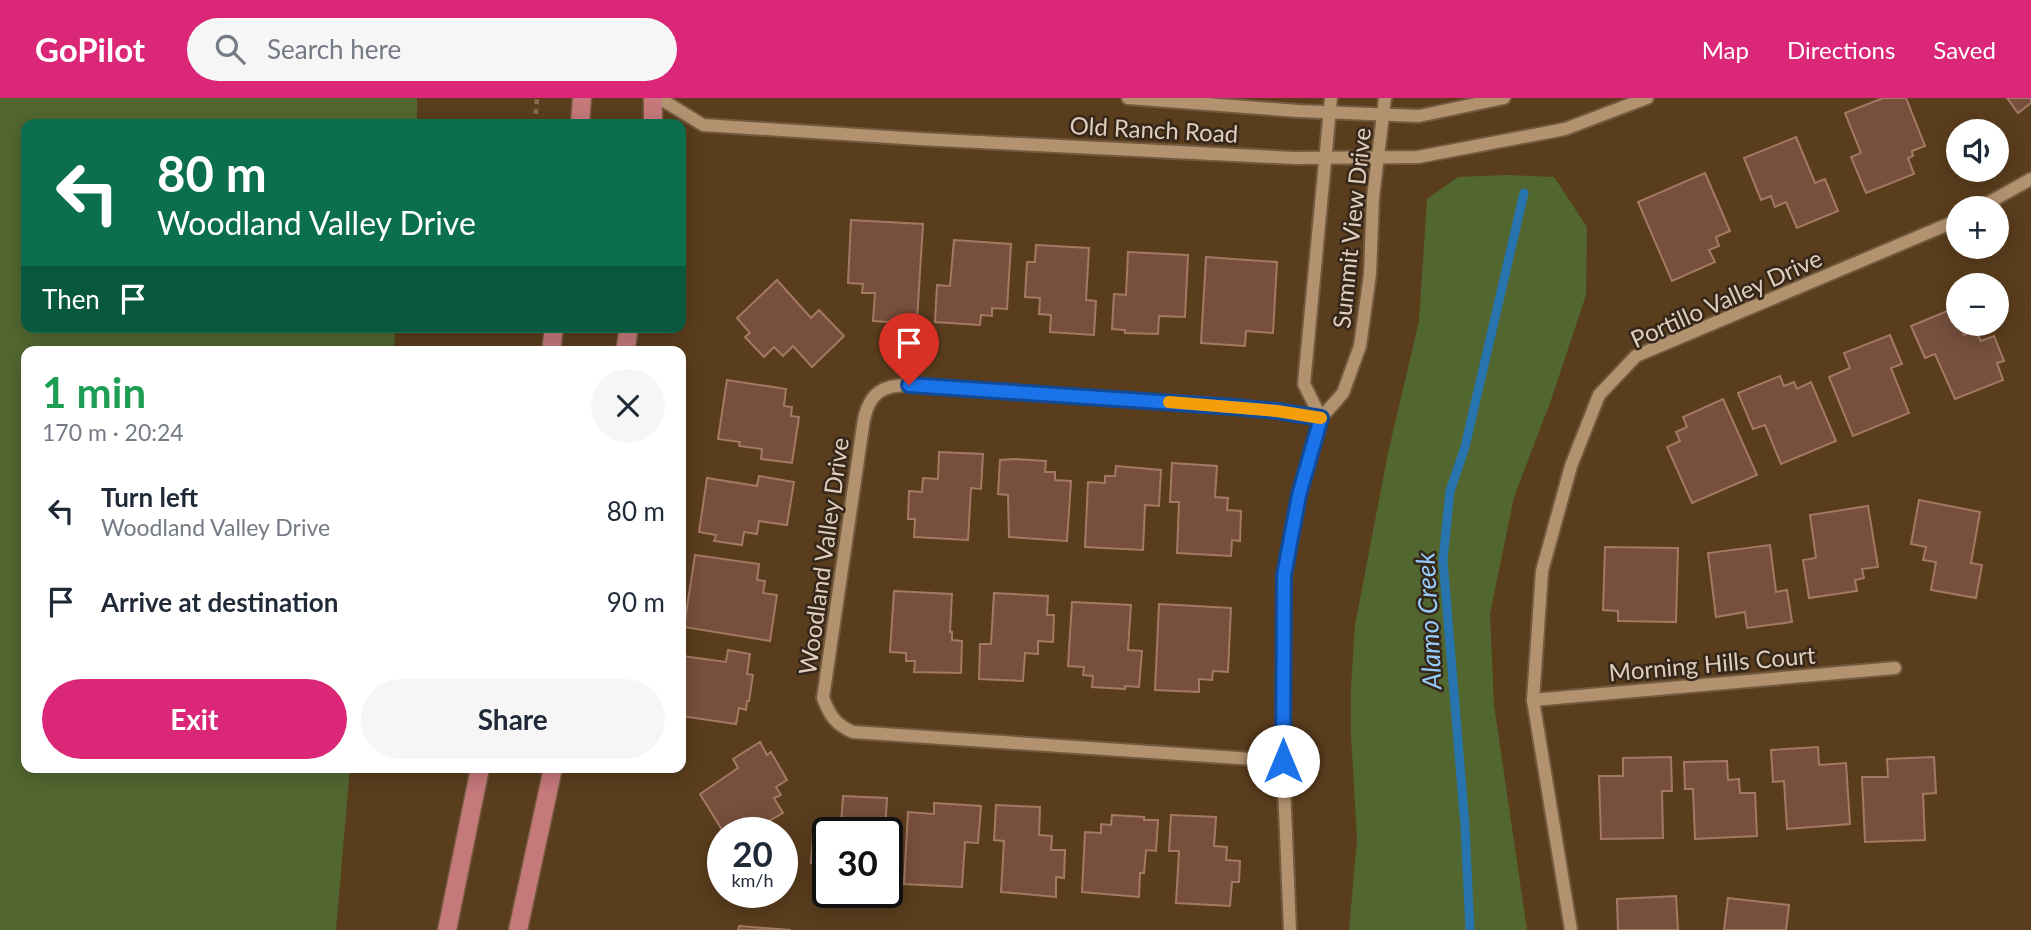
<!DOCTYPE html>
<html lang="en">
<head>
<meta charset="utf-8">
<style>
  body { margin:0; font-family:Lato,sans-serif; background:#f6f6f7; color:#1f2937; height:100vh; display:flex; flex-direction:column; font-size:26px; white-space:nowrap }
  * { box-sizing:border-box; margin:0 }
  p { font-size:23px; color:#747a83 }
  .icon { flex:none; width:38px; height:38px; fill:none; stroke:currentColor; stroke-width:2; stroke-linecap:round; stroke-linejoin:round }
  .map { position:relative; flex:1; overflow:hidden }
  .details { position:absolute; left:21px; top:248px; width:665px; height:427px; display:flex; flex-direction:column; background:#fff; border-radius:14px; box-shadow:0 4px 18px #0003 }
  .details>* { flex:none }
  .top-card { position:absolute; left:21px; top:21px; width:665px; height:214px; border-radius:14px; box-shadow:0 4px 18px #0003; background:#0b6e4f; color:#fff; overflow:hidden }
  .controls { position:absolute; left:1946px; top:21px; display:grid; gap:14px }
  .controls a { display:grid; place-items:center; width:63px; height:63px; border-radius:50%; background:#fff; box-shadow:0 4px 18px #0003; font-size:35px }
  .speed { position:absolute; left:707px; top:719px; display:flex; gap:14px; font-size:35px; font-weight:700; text-align:center }
  .speed>* { display:grid; place-content:center; width:91px; height:91px; border-radius:50%; background:#fff; box-shadow:0 4px 18px #0003; line-height:1 }
  .speed small { font-size:18px; font-weight:400 }
  .speed .limit { border:4px solid #111; border-radius:10px; background:#fff; color:#111 }
  .pin { position:absolute; display:grid; place-items:center; width:60px; height:60px; color:#fff; margin:-72px -30px; border-radius:50% 50% 50% 0; rotate:-45deg; box-shadow:0 0 7px #0007 }
  .pin .icon { rotate:45deg }
  .me { position:absolute; width:77px; margin:-38px; rotate:0deg; stroke-linejoin:round; filter:drop-shadow(0 0 5px #0008) }
  .turn { display:flex; align-items:center; gap:24px; height:147px; padding:0 21px; font-size:32px }
  .turn .icon { width:91px; height:91px; stroke-width:2.5 }
  .turn b { display:block; font-size:49px; line-height:60px }
  .then { display:flex; align-items:center; height:66px; padding:0 21px; background:#0003; gap:14px; font-size:26px }
  .round { display:grid; place-items:center; flex:none; width:74px; height:74px; border-radius:37px; background:#f6f6f7 }
  .summary { display:flex; align-items:center; justify-content:space-between; height:119px; padding:0 21px }
  h1 { font-size:42px; font-weight:700; line-height:52px; color:#1e9e55 }
  .button { display:flex; gap:14px; margin-top:auto; padding:14px 21px }
  .button a { flex:1; height:80px; border-radius:42px; background:#db2777; color:#fff; font-size:28px; font-weight:700; line-height:80px; text-align:center }
  .button a+a { background:#f6f6f7; color:#1f2937 }
  ul { padding:0; list-style:none }
  li { display:flex; align-items:center; gap:21px; height:91px; padding:0 21px }
  li div { flex:1 }
  li b { display:block; font-size:26px }
  li em { font-style:normal }
  header { display:flex; align-items:center; gap:42px; box-sizing:border-box; height:98px; padding:0 35px; background:#db2777; color:#fff }
  header strong { font-size:33px }
  nav { display:flex; gap:38px; margin-inline-start:auto; font-size:24px }
  .search { width:490px; height:63px; background:#f6f6f7; display:flex; align-items:center; gap:18px; box-sizing:border-box; padding:0 24px; border-radius:38px; color:#747a83; font-size:26px }
  .map>svg:first-child { display:block }
  .green { fill:#526730 }
  .lines { fill:none; stroke-linecap:round; stroke-linejoin:round }
  .stream { stroke:#2874af; stroke-width:9 }
  .building { fill:#774f3c; stroke:#a47964; stroke-width:2 }
  .minor-casing { stroke:#725a3e; stroke-width:16 }
  .major-casing { stroke:#725a3e; stroke-width:21 }
  .path { stroke:#846a4f; stroke-width:4.5; stroke-dasharray:5 5; stroke-linecap:butt }
  .minor { stroke:#b39270; stroke-width:12 }
  .major { stroke:#c6797b; stroke-width:18 }
  .route-casing { stroke:#114b97; stroke-width:18 }
  .route { stroke:#1a73e8; stroke-width:12 }
  .slow { stroke:#f59e0b; stroke-width:12 }
  .labels { text-anchor:middle; dominant-baseline:central; stroke-width:5; stroke-linejoin:round; paint-order:stroke }
  .street-label { font-size:24px; fill:#e0cebd; stroke:#35271a }
  .water-label { font-size:26px; font-style:italic; fill:#97cdfd; stroke:#35271a }
</style>
</head>
<body>
<header>
<strong>GoPilot</strong>
<div class="search"><svg class="icon" aria-label="search" viewBox="0 0 24 24"><circle cx="10" cy="10" r="6"/><path d="M15 15l6 6"/></svg>Search here</div>
<nav><a>Map</a><a>Directions</a><a>Saved</a></nav>
</header>
<div class="map">
<svg width="2031" height="832" viewBox="0 0 2031 832">
  <rect width="100%" height="100%" fill="#5a3d1d"/>
  <g class="green">
    <path d="M0 0H417V26H26V229H396L393 254H26V670H350L336 832H0Z"/>
    <path d="M1507 77 1554 79 1587 129 1586 197 1550 305 1514 399 1490 516 1494 607 1527 832H1349L1357 741 1351 637V589L1355 527 1388 355 1419 223 1427 101 1458 79Z"/>
  </g>
  <g class="lines">
    <path class="stream" d="M1470 832 1465 728 1443 462 1450 393 1465 349 1524 95"/>
  </g>
  <g class="building">
    <path d="M1883 0H1906L1925 48 1912 53 1913 58 1908 60 1914 76 1866 95 1851 59 1861 55 1845 15Z"/>
    <path d="M2007 0H2031V5L2018 15Z"/>
    <path d="M1796 39 1815 85 1825 81 1838 113 1797 130 1786 104 1775 109 1771 98 1761 102 1744 60Z"/>
    <path d="M1705 75 1730 133 1716 139 1719 148 1709 152 1715 164 1672 183 1638 104Z"/>
    <path d="M851 122 923 126 917 222H904V225L873 223 875 195H862L863 186 848 185Z"/>
    <path d="M954 142 1011 146 1007 211 992 210V218L981 217 980 227 935 224 937 187 950 188Z"/>
    <path d="M1036 147 1089 150 1086 202 1096 203 1094 237 1050 234 1051 217 1039 216 1040 200 1025 199 1027 164H1035Z"/>
    <path d="M1128 154 1188 157 1185 219 1159 218 1158 236 1125 235V232L1112 231 1114 196 1126 197Z"/>
    <path d="M1206 159 1277 164 1273 235 1246 233 1245 248 1201 245Z"/>
    <path d="M777 182 811 220 819 212 844 238 812 269 793 248 783 258 774 249 764 259 745 239 750 235 737 220Z"/>
    <path d="M1952 211 1964 237 1975 232 1981 243 1994 238 2004 263 1997 265 2003 282 1955 301 1935 256 1925 260 1911 228Z"/>
    <path d="M1890 237 1902 266 1891 270 1909 315 1853 338 1829 279 1850 270 1844 255Z"/>
    <path d="M1780 278 1784 288 1794 284 1797 291 1811 284 1836 343 1781 366 1765 327 1753 331 1738 295Z"/>
    <path d="M727 282 786 291 784 308 792 309 791 318 799 319 792 365 761 361 762 351 739 348 740 344 718 341Z"/>
    <path d="M1723 301 1757 377 1692 405 1667 349 1680 343 1676 334 1687 329 1683 319Z"/>
    <path d="M939 354 983 356 981 391 971 390 968 442 914 439 915 421H908L909 393 922 394 923 380 938 381Z"/>
    <path d="M1014 361 1046 363 1045 374H1055V382L1071 383 1067 443 1009 439 1008 397 998 396 1000 362Z"/>
    <path d="M1172 365 1217 368 1215 399 1228 400 1227 412 1241 413 1240 443 1232 442 1231 458 1177 455 1179 404H1170Z"/>
    <path d="M1116 368 1161 372 1159 408 1145 407 1143 452 1085 449 1088 384 1105 385V378H1115Z"/>
    <path d="M759 378 794 384 787 427 759 423 757 436 744 434 742 447 714 443 716 437 699 434 707 380 757 388Z"/>
    <path d="M1919 402 1980 414 1971 465 1982 467 1976 500 1931 492 1936 464 1923 462 1926 449 1911 446Z"/>
    <path d="M1868 408 1878 469 1862 471 1864 480 1855 482 1857 493 1809 500 1803 462 1816 460 1810 417Z"/>
    <path d="M1770 447 1776 494 1787 492 1792 524 1747 530 1745 514 1716 519 1708 455Z"/>
    <path d="M1605 449 1678 450 1676 524 1618 523V513L1603 512Z"/>
    <path d="M695 457 759 466 757 482 765 483 763 495 777 497 770 543 684 529Z"/>
    <path d="M894 493 952 496 950 534H952V542L962 543 961 575 914 574 915 563H906V555L890 554Z"/>
    <path d="M994 495 1048 498 1047 517H1054L1053 544 1038 543V556L1025 555 1023 583 979 581 980 546H991Z"/>
    <path d="M1072 504 1131 507 1128 552 1142 553 1139 589 1125 588V591L1092 589 1093 578 1083 577 1084 569 1068 568Z"/>
    <path d="M1159 506 1231 510 1228 574 1213 573 1212 582 1199 581V594L1155 592Z"/>
    <path d="M728 552 750 556 747 576 753 577 749 603H747L746 612 739 610 736 626 681 618 682 558 726 564Z"/>
    <path d="M760 644 767 657 771 654 787 682 776 689 781 697 774 700 783 715 748 735H724L700 696 738 670 733 661Z"/>
    <path d="M1818 649 1819 667 1846 665 1850 726 1787 731 1784 683 1773 684 1771 652Z"/>
    <path d="M1671 659 1672 693H1662L1663 740 1601 741 1599 678H1623V660Z"/>
    <path d="M1934 659 1936 695 1923 696 1925 742 1865 744 1862 679H1888L1887 661Z"/>
    <path d="M1727 663 1728 682 1739 681 1740 695H1755L1757 738 1695 741 1693 691H1685L1684 664Z"/>
    <path d="M843 698 887 700 885 735H828V783L818 782 819 765H811L813 736 826 737 827 725 841 726Z"/>
    <path d="M934 705 981 708 978 745 965 744 962 789 904 786 908 714 934 716Z"/>
    <path d="M996 707 1040 709 1039 737 1052 738 1051 752H1065L1064 780 1056 779V799L1001 794 1004 743 994 742Z"/>
    <path d="M1112 717 1144 719V722H1158L1156 753 1146 752 1144 775H1140L1139 799 1082 794 1085 734 1101 735V726L1111 727Z"/>
    <path d="M1171 717 1216 719 1214 748 1227 749 1226 762 1240 763 1239 784H1232L1230 808 1176 805 1179 753H1169Z"/>
    <path d="M1676 798 1678 832H1618L1617 801Z"/>
    <path d="M1728 800 1789 807 1786 832H1724Z"/>
    <path d="M739 828 791 832H738Z"/>
  </g>
  <g class="lines">
    <defs>
      <g id="minor">
        <path d="M659 0 703 27 920 41 1294 60 1418 59 1565 31 1647 0"/>
        <path d="M1128 0 1298 13 1419 18 1504 0"/>
        <path d="M1979 110 2031 81"/>
        <path d="M1321 320 1304 286 1331 0"/>
        <path d="M1533 602 1895 570"/>
        <path d="M1283 663 853 634C836 627 830 618 823 600L864 321C870 295 882 287 909 287L1212 307 1277 313 1321 320"/>
        <path d="M1290 832 1283 663 1284 477 1299 397 1321 320 1343 295 1360 248 1370 176 1373 100 1385 0"/>
        <path d="M1571 832 1533 602 1542 473 1571 368 1599 297 1636 258 1958 122"/>
      </g>
      <g id="major">
        <path d="M580 26 582 0"/>
        <path d="M653 26V0"/>
        <path d="M551 254 554 229"/>
        <path d="M625 254 629 229"/>
        <path d="M447 832 480 670"/>
        <path d="M518 832 553 670"/>
      </g>
    </defs>
    <use href="#minor" class="minor-casing"/>
    <use href="#major" class="major-casing"/>
    <g class="path">
      <path d="M535 26 537 0"/>
      <path d="M681 58H689"/>
    </g>
    <use href="#minor" class="minor"/>
    <use href="#major" class="major"/>
  </g>
  <g class="lines">
    <defs>
      <path id="route" d="M909 287 1234 309 1277 313 1321 320 1299 397 1284 477 1283 663"/>
    </defs>
    <use href="#route" class="route-casing"/>
    <use href="#route" class="route"/>
    <path class="slow" d="M1169 304 1277 313 1321 320"/>
  </g>
  <g class="labels">
    <g class="street-label">
      <text transform="translate(1154 31) rotate(3)">Old Ranch Road</text>
      <text transform="translate(1351 130) rotate(-84)">Summit View Drive</text>
      <text transform="translate(1726 200) rotate(-24)">Portillo Valley Drive</text>
      <text transform="translate(823 458) rotate(-82)">Woodland Valley Drive</text>
      <text transform="translate(1712 565) rotate(-5)">Morning Hills Court</text>
    </g>
    <g class="water-label">
      <text transform="translate(1428 523) rotate(-93)">Alamo Creek</text>
    </g>
  </g>
</svg>
<div class="controls">
<a><svg class="icon" aria-label="sound" viewBox="0 0 24 24"><path d="M4 9h4l5-4v14l-5-4H4zM17 9q2 3 0 6"/></svg></a>
<a>+</a>
<a>−</a>
</div>
<div class="speed"><div>20<small>km/h</small></div><div class="limit">30</div></div>
<div class="pin" style="left:909px;top:287px;background:#d93025"><svg class="icon" aria-label="arrive" viewBox="0 0 24 24"><path d="M6 21V4h12l-3 4 3 4H6"/></svg></div>
<svg class="me" style="left:1283px;top:663px" viewBox="-20 -20 40 40"><circle r="19" fill="#fff"/><path d="M0-13L10 11 0 6-10 11z" fill="#1a73e8"/></svg>
<div class="top-card">
<div class="turn"><svg class="icon" aria-label="left" viewBox="0 0 24 24"><path d="M17 20v-9H6M10 6l-5 5 5 5"/></svg><div><b>80 m</b>Woodland Valley Drive</div></div>
<div class="then">Then<svg class="icon" aria-label="arrive" viewBox="0 0 24 24"><path d="M6 21V4h12l-3 4 3 4H6"/></svg></div>
</div>
<section class="details">
<div class="summary"><div><h1>1 min</h1><p>170 m · 20:24</p></div><a class="round"><svg class="icon" aria-label="close" viewBox="0 0 24 24"><path d="M6 6l12 12M18 6L6 18"/></svg></a></div>
<ul>
<li><svg class="icon" aria-label="left" viewBox="0 0 24 24"><path d="M17 20v-9H6M10 6l-5 5 5 5"/></svg><div><b>Turn left</b><p>Woodland Valley Drive</p></div><em>80 m</em></li>
<li><svg class="icon" aria-label="arrive" viewBox="0 0 24 24"><path d="M6 21V4h12l-3 4 3 4H6"/></svg><div><b>Arrive at destination</b></div><em>90 m</em></li>
</ul>
<div class="button"><a>Exit</a><a>Share</a></div>
</section>
</div>
</body>
</html>
